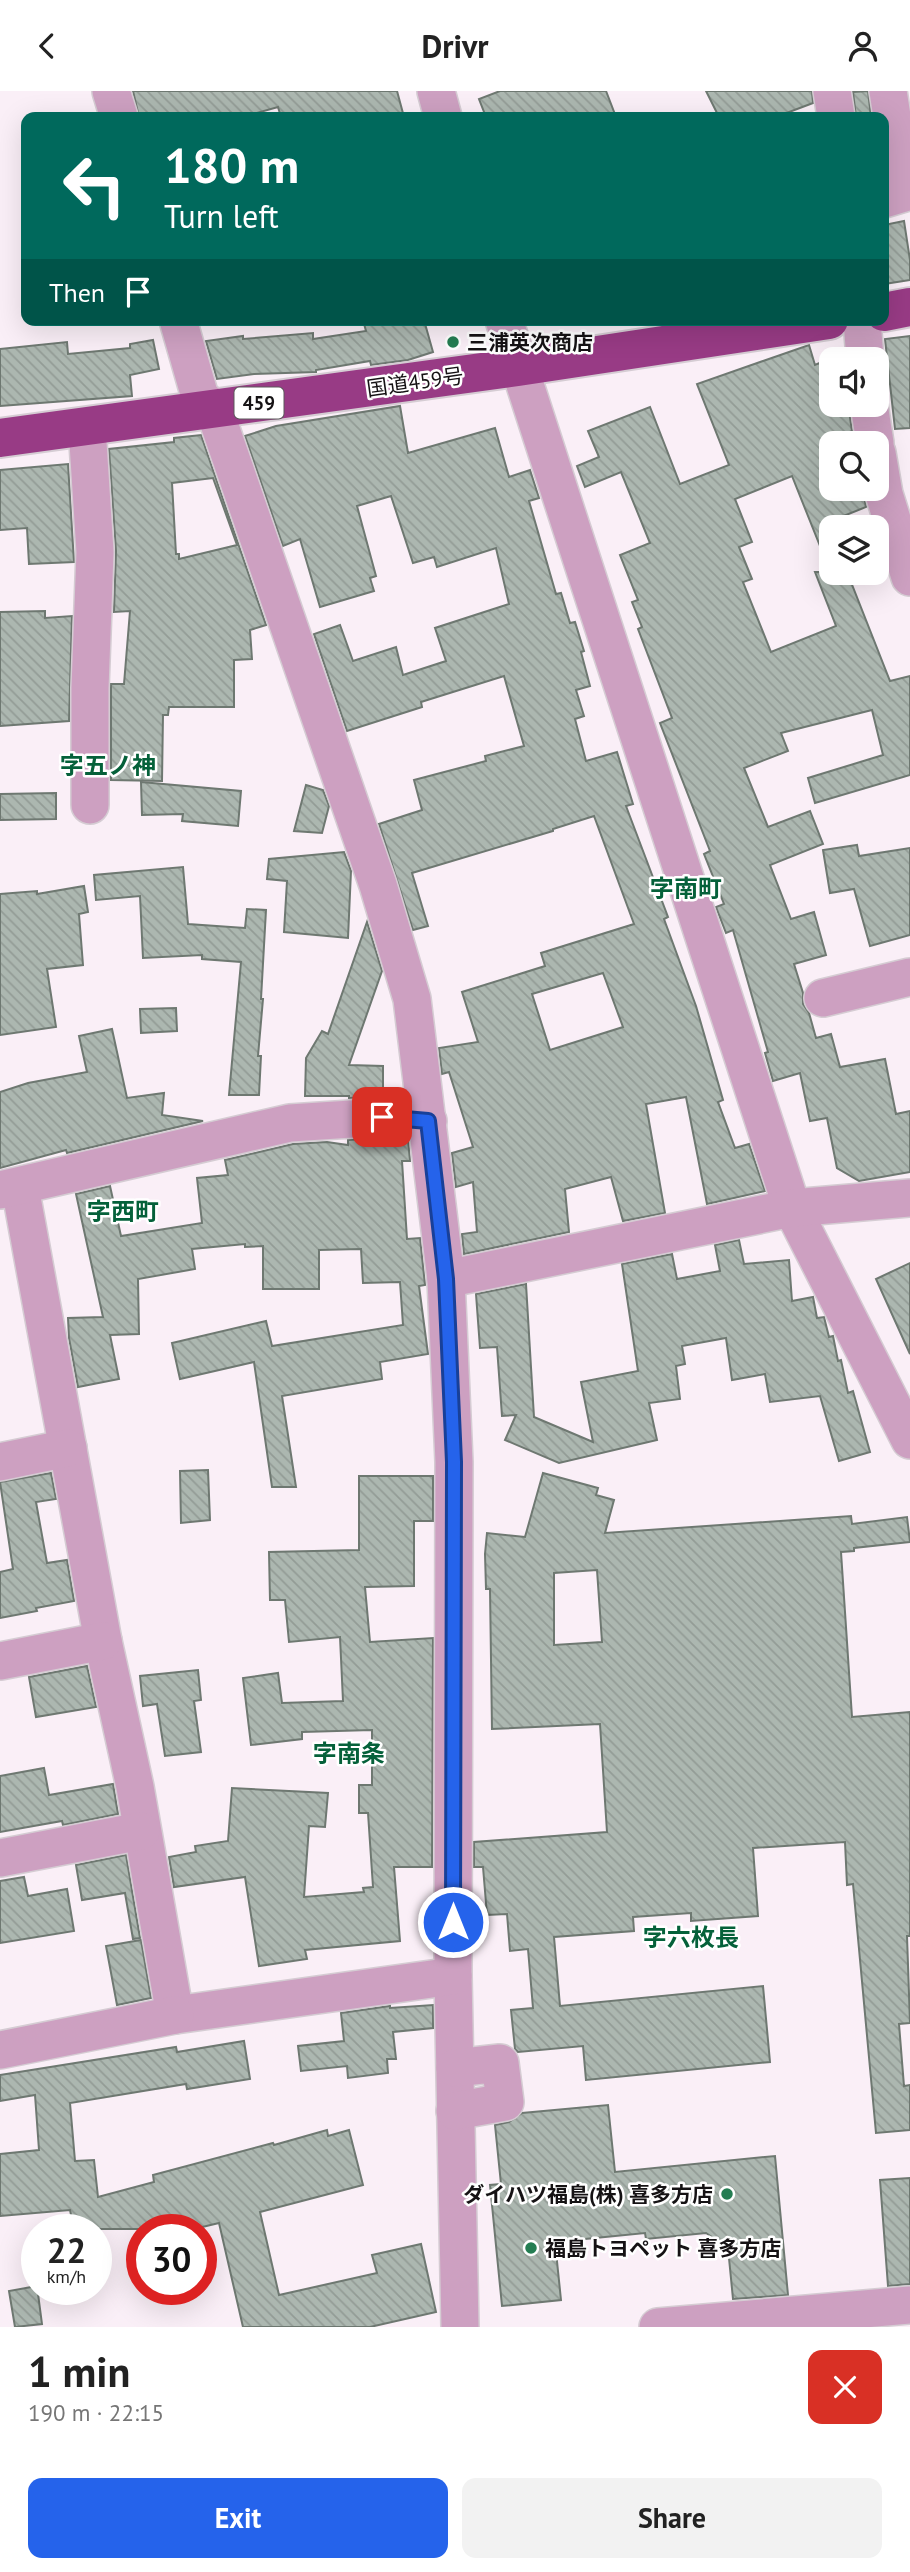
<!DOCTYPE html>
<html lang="en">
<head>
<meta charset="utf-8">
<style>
  body { margin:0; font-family:"PT Sans","Noto Sans JP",sans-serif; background:#f2f2f2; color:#222; height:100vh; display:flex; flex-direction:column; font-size:26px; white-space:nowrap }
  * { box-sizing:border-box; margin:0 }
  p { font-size:23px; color:#767676 }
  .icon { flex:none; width:38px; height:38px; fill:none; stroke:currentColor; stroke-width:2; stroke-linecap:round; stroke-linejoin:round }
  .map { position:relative; height:2236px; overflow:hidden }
  .drawer { display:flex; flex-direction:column; background:#fff; flex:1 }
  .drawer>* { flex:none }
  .guide { position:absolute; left:21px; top:21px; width:868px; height:214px; border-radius:14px; box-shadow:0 7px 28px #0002; background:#00695c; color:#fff; overflow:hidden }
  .tools { position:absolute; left:819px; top:256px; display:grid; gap:14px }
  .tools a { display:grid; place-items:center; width:70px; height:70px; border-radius:14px; background:#fff; box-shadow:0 7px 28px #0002; font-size:35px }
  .speed { position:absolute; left:21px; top:2123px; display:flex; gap:14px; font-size:35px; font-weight:700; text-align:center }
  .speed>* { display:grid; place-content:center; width:91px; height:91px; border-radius:50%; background:#fff; box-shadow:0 7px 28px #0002; line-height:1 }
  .speed small { font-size:18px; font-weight:400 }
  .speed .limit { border:10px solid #d22; background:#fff; color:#111 }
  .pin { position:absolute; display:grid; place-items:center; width:60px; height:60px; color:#fff; margin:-30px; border-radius:14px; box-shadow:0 4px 10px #0006 }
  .me { position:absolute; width:77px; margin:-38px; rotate:0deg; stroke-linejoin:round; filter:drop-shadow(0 0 5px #0008) }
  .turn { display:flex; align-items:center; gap:24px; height:147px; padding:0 28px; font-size:32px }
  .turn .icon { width:91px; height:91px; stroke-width:2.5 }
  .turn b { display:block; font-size:49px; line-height:60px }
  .then { display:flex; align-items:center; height:66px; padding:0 28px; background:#0003; gap:14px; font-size:26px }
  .round { display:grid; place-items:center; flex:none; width:74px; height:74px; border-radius:14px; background:#f2f2f2 }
  .summary { display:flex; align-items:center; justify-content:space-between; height:119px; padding:0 28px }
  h1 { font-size:42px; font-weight:600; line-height:52px }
  .primary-button { display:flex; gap:14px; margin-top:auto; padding:14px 28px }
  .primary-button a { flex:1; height:80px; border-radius:14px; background:#2563eb; color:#fff; font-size:28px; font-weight:600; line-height:80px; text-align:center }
  .primary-button a+a { background:#f2f2f2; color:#222 }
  header { display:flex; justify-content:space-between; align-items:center; height:91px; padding:0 28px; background:#fff; font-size:32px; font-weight:600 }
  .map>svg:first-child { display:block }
  .building { fill:url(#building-back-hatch); stroke:#6e7871; stroke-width:2; fill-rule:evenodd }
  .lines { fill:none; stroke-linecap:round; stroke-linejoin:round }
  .minor-casing { stroke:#d5ccd3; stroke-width:40 }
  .highway-casing { stroke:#d5ccd3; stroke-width:42 }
  .minor { stroke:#cda0c1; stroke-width:37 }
  .highway { stroke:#983b85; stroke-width:38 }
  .route-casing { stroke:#184099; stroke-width:18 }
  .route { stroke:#2563eb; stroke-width:12 }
  .poi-dot { fill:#247d52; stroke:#fff; stroke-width:2.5 }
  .labels { text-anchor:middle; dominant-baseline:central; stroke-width:5; stroke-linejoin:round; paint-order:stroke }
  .shield { fill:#fff; stroke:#5b595a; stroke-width:2 }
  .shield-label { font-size:19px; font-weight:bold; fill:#151214 }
  .poi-label { font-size:21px; font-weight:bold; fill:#151214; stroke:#fff; text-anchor:start }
  .street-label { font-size:21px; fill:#151214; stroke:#fff }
  .quarter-label { font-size:24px; font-weight:bold; fill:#05613a; stroke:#fff }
</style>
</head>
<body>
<header><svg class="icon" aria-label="back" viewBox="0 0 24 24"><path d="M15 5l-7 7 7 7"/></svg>Drivr<svg class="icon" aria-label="person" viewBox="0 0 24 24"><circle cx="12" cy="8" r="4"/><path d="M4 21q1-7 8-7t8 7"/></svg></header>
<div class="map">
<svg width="910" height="2236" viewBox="0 0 910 2236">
  <defs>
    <pattern id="building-back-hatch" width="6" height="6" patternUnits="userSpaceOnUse" patternTransform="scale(1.75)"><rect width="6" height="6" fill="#acb7b0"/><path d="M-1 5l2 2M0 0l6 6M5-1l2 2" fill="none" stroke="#939c96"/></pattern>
  </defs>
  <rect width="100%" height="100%" fill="#faeff7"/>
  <g class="building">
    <path d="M133 0H397L404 26H281L278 16 242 26H139Z"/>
    <path d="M500 0H606L616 26H486L479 8Z"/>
    <path d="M706 0H812L813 12 776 26H719Z"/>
    <path d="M868 0 871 26H856L853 1Z"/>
    <path d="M904 130 910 169V189L884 193V134Z"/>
    <path d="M363 229H424L433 261 408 269 371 274 370 270 316 279V281L254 283 217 288 206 250 243 245V248L313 242V248L366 240Z"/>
    <path d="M910 245V337L895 338 885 248Z"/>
    <path d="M153 249 159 278 130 284 132 305 0 315V258L67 251 68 263 130 257V253Z"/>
    <path d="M809 254 815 274 831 267V313H848L852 340 831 349V397H862L866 416 831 430 830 480 792 385 735 408 752 451 739 456 752 488 743 491 771 561 836 535 815 481H847L890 590 910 585V684L815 712 808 687 883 664 872 619 781 642 788 660 744 677 768 736 810 720 823 753 770 774 791 828 814 821 826 864 794 873 803 902V913L809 922 816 947 831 943 840 976 885 968 896 1023 910 1020V1081L859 1090 837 1077 827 1027 810 1030 800 982 773 990 765 962 768 961 733 839 726 842 716 816 724 813 704 763 710 760 660 632 672 627 638 538 642 536 632 511 638 509 620 464 650 452 621 381 585 396 577 375 599 366 588 340 650 316 680 393 729 374 697 293Z"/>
    <path d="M400 315 408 362 495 337 509 386 530 379 539 407 529 410 556 503 561 502 570 532 575 531 584 560 581 561 590 595 576 599 584 625 575 628 586 670 617 661 633 713 626 715 668 826 664 828 696 915 723 1009 718 1011 735 1057 749 1053 765 1100 707 1113 686 1006 646 1013 665 1122 623 1130 611 1086 565 1098 569 1141 464 1163 462 1143 477 1141 473 1091 456 1096 452 1062 473 1056 449 981 442 983 439 957 478 951 462 901 545 875 541 862 634 833 594 725 553 738V740L412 782 428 835 413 839 379 733 422 719 414 689 486 670 485 665 524 655 504 585 421 611 422 616 347 640 314 543 340 534 353 570 396 556 403 584 446 570 435 537 509 513 496 457 437 476 434 466 413 472 391 405 357 415 376 485 370 487 374 500 320 516 300 448 283 455 245 345 276 335ZM603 882 623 936 550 959 532 903Z"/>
    <path d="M201 344 266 534 250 539 252 568 234 569V616H169L168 624H163L162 690 111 689V593H124L130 520 114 521 116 460 109 358 174 351V347ZM213 387 237 454 179 468V463H176L172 392Z"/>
    <path d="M68 373 74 471 29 473 27 437 0 439V379Z"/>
    <path d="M45 520V527L72 525 69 630 0 635V521Z"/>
    <path d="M141 691 241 700 238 735 182 730 183 723 142 724Z"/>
    <path d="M306 694 323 699 329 715 322 742 294 740Z"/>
    <path d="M56 702V728L0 729V703Z"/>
    <path d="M857 754 859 765 910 757V844L870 855 854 798 830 802 823 759Z"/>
    <path d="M344 761 351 780 348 847 284 841 287 790 267 788 269 768Z"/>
    <path d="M183 776 188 833 245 837 247 818 266 819 261 908H263L258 965H261L259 1004H229L241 871 202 868V864L143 867 140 805 96 809 94 784Z"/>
    <path d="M84 795 88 821 79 823 83 874 47 878 56 936 0 944V803L37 800V803Z"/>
    <path d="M367 831 382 880 349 974 383 975V1005L349 1007V1005H305L306 967 322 940 328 943Z"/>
    <path d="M176 917 177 940 141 942 140 918Z"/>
    <path d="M112 938 127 1007 164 1002 162 1024 203 1030 67 1062 66 1059 0 1077V1001L28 992 87 981 79 945Z"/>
    <path d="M382 1047 408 1049 410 1070H402L407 1148 420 1147 425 1194 419 1195 428 1263 380 1271 382 1288 282 1305 296 1396H272L254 1271 180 1288 172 1252 266 1230 272 1255 403 1234 400 1191 363 1192 361 1158 319 1159V1198H263V1155L245 1156V1153L192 1158 195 1178 138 1188 139 1243 110 1244 119 1288 78 1296 69 1247 68 1227 103 1226 76 1103 110 1095 121 1145 202 1132 197 1087 228 1084 225 1069 293 1053 327 1051 348 1054V1049Z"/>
    <path d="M739 1149 744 1173 789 1169 792 1210 813 1206 817 1227 824 1226 829 1246 833 1245 838 1270 841 1269 848 1302 853 1300 870 1361 839 1370 820 1305 770 1311 765 1283 732 1289 726 1247 682 1255 685 1273 676 1275 680 1308 649 1312 657 1349 559 1372 505 1349 516 1324 502 1325 497 1256 480 1257 476 1203 526 1193 534 1326 593 1351 581 1291 638 1280 622 1173 672 1163 677 1188 720 1180 715 1154Z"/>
    <path d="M910 1172V1263L876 1188Z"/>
    <path d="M208 1379 210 1429 181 1432 180 1380Z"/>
    <path d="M51 1382 56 1408 36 1411 47 1472 67 1469 74 1510 36 1517 37 1520 0 1527V1481L13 1478 0 1391Z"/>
    <path d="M543 1382 598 1397 596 1404 614 1409 605 1442 851 1425 852 1433 907 1426 910 1451 854 1457V1460L841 1461 852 1626 910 1621V1845H907L910 1932 899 1933 904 1995 910 1994V2039L876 2042 853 1793 847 1794 845 1751 753 1757 758 1825 691 1830V1822L633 1826 634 1840 554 1846 560 1915 763 1895 770 1971 586 1989 583 1955 518 1961 515 1958 511 1919 533 1917 528 1858 510 1860 507 1823 487 1824 483 1776H474V1751L607 1741 600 1633 492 1638 490 1498H486L485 1463 487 1442 525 1446ZM597 1479 602 1551 554 1554V1482Z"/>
    <path d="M359 1385H433V1430H414V1495L365 1496 370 1551 433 1547 432 1776H394L400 1850 305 1859 307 1868 259 1875 245 1786 174 1796 169 1766 196 1761 195 1755 228 1750 232 1697 328 1702 325 1736 309 1735 304 1806 364 1801 363 1797 373 1796 368 1722H359V1694H372V1639L302 1641V1648L251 1654 243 1587 278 1582 282 1612 343 1610 340 1546 289 1551 285 1509H270L269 1461 359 1459Z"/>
    <path d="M87 1575 96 1616 36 1626 29 1586Z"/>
    <path d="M198 1579 201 1609 194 1610 201 1661 165 1665 157 1613 143 1615 140 1585Z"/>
    <path d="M44 1677 49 1704 113 1693 118 1723 63 1734 62 1730 0 1741V1685Z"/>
    <path d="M126 1764 140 1847 133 1848 125 1802 82 1809 76 1774Z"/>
    <path d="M24 1786 28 1805 67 1798 74 1840 0 1852V1790Z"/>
    <path d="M141 1849 151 1907 117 1914 106 1855Z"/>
    <path d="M433 1914V1937L393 1941 396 1968H387L388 1982 348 1987 347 1975 301 1980 298 1955 344 1950 341 1922 390 1915V1917Z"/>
    <path d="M244 1950 250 1988 187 1998 186 1993 70 2012 75 2070 94 2069 98 2106 154 2091 153 2084 273 2052 274 2054 327 2039 328 2045 349 2039 363 2094 260 2121 279 2204 377 2182 372 2164 421 2153 436 2221 370 2236H243L219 2132 194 2138H74L70 2119 0 2125V2063L39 2059 35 2004 0 2010V1984L176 1956 177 1961Z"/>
    <path d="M608 2014 615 2081 775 2065 788 2204 733 2208 728 2157 706 2142 646 2148 645 2142 555 2151 561 2209 502 2215 490 2094 501 2093 495 2034 509 2031 522 2022Z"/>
    <path d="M910 2087V2193L888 2195 880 2089Z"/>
    <path d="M37 2195 42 2233 15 2236 9 2200Z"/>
  </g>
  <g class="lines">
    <defs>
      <g id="minor">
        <path d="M111 0 119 26"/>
        <path d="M436 0 443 26"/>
        <path d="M832 0 836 26"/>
        <path d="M884 108 904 102 888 0"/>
        <path d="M178 229 200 306 214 318 378 794 412 908 446 1188 454 1371 453 1885 460 2236"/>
        <path d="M504 229 792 1117 910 1349"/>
        <path d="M862 229 865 268"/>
        <path d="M869 313 875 352"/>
        <path d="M87 336 95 461 90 597V714"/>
        <path d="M877 362 884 403 910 486"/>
        <path d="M823 907 910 886"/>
        <path d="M20 1096 103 1550 135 1696 175 1924 453 1885"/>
        <path d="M0 1099 290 1032 382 1026 428 1030"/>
        <path d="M446 1188 792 1117 910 1107"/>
        <path d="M0 1371 68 1357"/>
        <path d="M0 1570 103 1550"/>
        <path d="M0 1767 141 1740"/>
        <path d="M0 1959 175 1924"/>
        <path d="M455 1977 500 1972 505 2011 455 2020"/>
        <path d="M658 2236 910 2214"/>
      </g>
      <g id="highway">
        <path d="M884 221 910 216"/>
        <path d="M0 347 518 276 829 229"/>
      </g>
    </defs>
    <use href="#minor" class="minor-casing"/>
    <use href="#highway" class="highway-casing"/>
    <use href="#minor" class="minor"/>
    <use href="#highway" class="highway"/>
  </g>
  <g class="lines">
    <defs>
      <path id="route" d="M382 1026 428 1030 446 1188 454 1371 453 1831"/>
    </defs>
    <use href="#route" class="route-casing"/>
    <use href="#route" class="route"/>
  </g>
  <g class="poi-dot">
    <circle cx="453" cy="251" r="7"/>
    <circle cx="727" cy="2103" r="7"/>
    <circle cx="531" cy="2157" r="7"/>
  </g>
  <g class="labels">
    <rect class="shield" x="234.5" y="296.5" width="49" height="31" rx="5"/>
    <g class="shield-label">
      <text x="259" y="312">459</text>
    </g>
    <g class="poi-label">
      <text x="467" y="251">三浦英次商店</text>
      <text x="713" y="2103" text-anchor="end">ダイハツ福島(株) 喜多方店</text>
      <text x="545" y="2157">福島トヨペット 喜多方店</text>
    </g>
    <g class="street-label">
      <text transform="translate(415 291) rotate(-8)">国道459号</text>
    </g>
    <g class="quarter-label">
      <text x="108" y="674">字五ノ神</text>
      <text x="686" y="797">字南町</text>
      <text x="123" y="1120">字西町</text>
      <text x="349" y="1662">字南条</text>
      <text x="691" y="1846">字六枚長</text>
    </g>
  </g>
</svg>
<div class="tools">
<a><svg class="icon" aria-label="sound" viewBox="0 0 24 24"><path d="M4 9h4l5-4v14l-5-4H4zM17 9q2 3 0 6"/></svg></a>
<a><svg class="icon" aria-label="search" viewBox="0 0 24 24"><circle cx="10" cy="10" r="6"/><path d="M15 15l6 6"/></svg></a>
<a><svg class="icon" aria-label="layers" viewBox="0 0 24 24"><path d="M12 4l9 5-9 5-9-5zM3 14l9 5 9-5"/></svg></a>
</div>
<div class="speed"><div>22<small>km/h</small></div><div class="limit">30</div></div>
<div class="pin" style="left:382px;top:1026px;background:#d93025"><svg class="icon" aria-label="arrive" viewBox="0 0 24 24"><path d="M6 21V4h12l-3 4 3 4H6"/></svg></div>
<svg class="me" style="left:453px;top:1831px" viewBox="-20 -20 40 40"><circle r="17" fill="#2563eb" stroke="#fff" stroke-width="3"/><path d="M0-11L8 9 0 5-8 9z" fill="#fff"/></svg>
<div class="guide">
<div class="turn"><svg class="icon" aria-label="left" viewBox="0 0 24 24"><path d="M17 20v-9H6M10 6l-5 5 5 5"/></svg><div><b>180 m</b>Turn left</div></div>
<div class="then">Then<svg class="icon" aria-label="arrive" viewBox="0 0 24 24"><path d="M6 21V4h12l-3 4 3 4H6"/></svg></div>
</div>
</div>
<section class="drawer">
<div class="summary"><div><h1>1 min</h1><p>190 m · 22:15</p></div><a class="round" style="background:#d93025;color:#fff"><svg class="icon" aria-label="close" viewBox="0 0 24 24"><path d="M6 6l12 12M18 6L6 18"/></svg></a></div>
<div class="primary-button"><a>Exit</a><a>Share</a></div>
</section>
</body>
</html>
